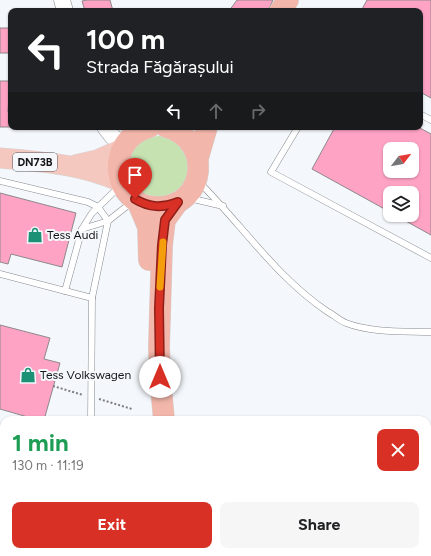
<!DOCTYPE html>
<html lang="en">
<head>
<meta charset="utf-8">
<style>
  body { margin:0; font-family:Figtree,sans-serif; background:#f6f6f6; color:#202124; height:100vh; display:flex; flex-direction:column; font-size:15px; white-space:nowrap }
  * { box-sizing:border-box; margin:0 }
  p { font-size:13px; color:#757577 }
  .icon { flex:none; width:22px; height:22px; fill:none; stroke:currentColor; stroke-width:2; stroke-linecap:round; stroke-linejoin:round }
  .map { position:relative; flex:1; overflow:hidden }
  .details { position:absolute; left:0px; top:416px; width:431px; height:140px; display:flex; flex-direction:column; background:#fff; border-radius:12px 12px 0 0; box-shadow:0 1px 3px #0004 }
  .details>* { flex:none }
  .banner { position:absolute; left:8px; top:8px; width:415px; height:122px; border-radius:8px; box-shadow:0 1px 3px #0004; background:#202124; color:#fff; overflow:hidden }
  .needle { width:26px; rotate:59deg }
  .tools { position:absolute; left:383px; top:142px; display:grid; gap:8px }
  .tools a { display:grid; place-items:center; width:36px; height:36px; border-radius:8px; background:#fff; box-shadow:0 1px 3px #0004; font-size:20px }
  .pin { position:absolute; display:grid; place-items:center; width:34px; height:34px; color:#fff; margin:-41px -17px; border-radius:50% 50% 50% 0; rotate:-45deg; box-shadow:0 0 4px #0007 }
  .pin .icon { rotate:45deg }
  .me { position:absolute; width:44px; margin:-22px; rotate:0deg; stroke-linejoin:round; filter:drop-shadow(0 0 3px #0008) }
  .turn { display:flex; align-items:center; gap:14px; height:84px; padding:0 12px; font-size:18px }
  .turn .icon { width:52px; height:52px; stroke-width:2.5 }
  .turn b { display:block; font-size:28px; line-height:34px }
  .lanes { display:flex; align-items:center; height:38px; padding:0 12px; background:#0003; justify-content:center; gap:20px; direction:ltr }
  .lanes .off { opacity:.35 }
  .round { display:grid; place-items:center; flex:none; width:42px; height:42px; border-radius:8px; background:#f6f6f6 }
  .summary { display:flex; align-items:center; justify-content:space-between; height:68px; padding:0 12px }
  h1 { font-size:24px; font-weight:700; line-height:30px; color:#1e9e55 }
  .action { display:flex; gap:8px; margin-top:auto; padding:8px 12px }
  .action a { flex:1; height:46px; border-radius:8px; background:#d93025; color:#fff; font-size:16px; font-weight:700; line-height:46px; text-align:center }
  .action a+a { background:#f6f6f6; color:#202124 }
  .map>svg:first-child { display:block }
  .green { fill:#c6e2b1 }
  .building { fill:#ffa3c5; stroke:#8d8889; fill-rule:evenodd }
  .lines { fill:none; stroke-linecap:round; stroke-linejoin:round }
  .service-casing { stroke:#878a8e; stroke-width:7 }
  .tertiary-casing { stroke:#878a8e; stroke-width:17 }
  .primary-casing { stroke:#d5d5d5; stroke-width:21 }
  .trunk-casing { stroke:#d5d5d5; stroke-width:22 }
  .path { stroke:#7c7e81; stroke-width:2; stroke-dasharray:2 2; stroke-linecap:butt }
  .service { stroke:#fff; stroke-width:6 }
  .tertiary { stroke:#fff; stroke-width:16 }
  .primary { stroke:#f5c8bf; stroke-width:20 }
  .trunk { stroke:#f2b6aa; stroke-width:21 }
  .route-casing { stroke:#8d1f18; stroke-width:10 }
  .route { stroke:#d93025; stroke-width:7 }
  .slow { stroke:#f59e0b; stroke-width:7 }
  .labels { text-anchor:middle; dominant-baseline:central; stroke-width:4; stroke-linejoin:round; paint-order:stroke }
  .shield { fill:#f4f7fb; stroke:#57595b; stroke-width:1 }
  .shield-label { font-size:11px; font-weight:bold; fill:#141517 }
  .poi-label { font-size:12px; fill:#141517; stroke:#f4f7fb; text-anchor:start }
</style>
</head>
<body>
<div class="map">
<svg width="431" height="556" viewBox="0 0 431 556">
  <rect width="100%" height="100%" fill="#f4f7fb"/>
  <circle class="green" cx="159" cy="167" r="31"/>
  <g class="building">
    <path d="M87 0H110L113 11H85L82 1Z"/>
    <path d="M237 0H273L268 11H229Z"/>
    <path d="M367 0H431V98L420 92V11H361Z"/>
    <rect x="0" y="28" width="11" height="25"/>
    <path d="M0 81H10L8 112H11V127H0Z"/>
    <path d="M335 127H418L431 134V235L395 215H412V193H390V212L312 169ZM390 149H412V171H390Z"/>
    <path d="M0 193 76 213 62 267 11 254 8 264 0 262Z"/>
    <path d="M0 325 50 338 44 359 60 363 44 420H38L0 409Z"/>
  </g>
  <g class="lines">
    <defs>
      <g id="service">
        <path d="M420 114 431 120"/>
        <path d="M298 127 271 172 431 258"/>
        <path d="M0 181 88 202 98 207 108 221 92 298 91 420"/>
        <path d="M199 182C242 225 277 278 328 312 334 315 340 321 346 323 372 333 404 331 431 332"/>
        <path d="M189 198 223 206"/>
        <path d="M82 229 108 221 132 202"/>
        <path d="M0 274 92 298"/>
        <path d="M65 291 82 229 92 213 119 187"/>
        <path d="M0 433 4 434"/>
        <path d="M0 443 4 444"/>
      </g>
      <g id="tertiary">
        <path d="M62 0 65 11"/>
        <path d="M105 127 112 136 124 146"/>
      </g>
      <g id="primary">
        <path d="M0 158C43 162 81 164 121 182"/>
        <path d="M75 165 97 160 122 149"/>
      </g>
      <g id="trunk">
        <path d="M280 11 288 0"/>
        <path d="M150 127C103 139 111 208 158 207 207 206 213 140 166 127"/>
        <path d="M198 158 207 127"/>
        <path d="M137 201 148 227 149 260"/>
        <path d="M164 420 160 377 159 347 162 245 165 220 178 202"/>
        <path d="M184 552 186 556"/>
      </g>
    </defs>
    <use href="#service" class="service-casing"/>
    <use href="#tertiary" class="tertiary-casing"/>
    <use href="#primary" class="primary-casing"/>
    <use href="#trunk" class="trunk-casing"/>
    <g class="path">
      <path d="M53 386 83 395"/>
      <path d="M99 399 132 409"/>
    </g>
    <use href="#service" class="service"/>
    <use href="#tertiary" class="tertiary"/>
    <use href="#primary" class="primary"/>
    <use href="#trunk" class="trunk"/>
  </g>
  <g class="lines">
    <defs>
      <path id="route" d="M135 199C150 208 162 208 178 202L165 220 162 245 159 308 160 377"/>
    </defs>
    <use href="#route" class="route-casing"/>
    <use href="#route" class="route"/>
    <path class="slow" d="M160 287 163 242"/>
  </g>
  <defs>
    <symbol id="shop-bare" viewBox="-9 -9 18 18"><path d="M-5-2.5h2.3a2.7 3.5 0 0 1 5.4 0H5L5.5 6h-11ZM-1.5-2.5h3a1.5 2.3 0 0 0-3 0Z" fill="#1c9175" stroke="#f4f7fb" stroke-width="2.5" paint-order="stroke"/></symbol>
  </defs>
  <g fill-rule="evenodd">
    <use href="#shop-bare" x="24" y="224" width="22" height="22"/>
    <use href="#shop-bare" x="17" y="364" width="22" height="22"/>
  </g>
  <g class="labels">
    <rect class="shield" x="13" y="153" width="44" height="18" rx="3"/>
    <g class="shield-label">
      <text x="35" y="162">DN73B</text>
    </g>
    <g class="poi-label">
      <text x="47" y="235">Tess Audi</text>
      <text x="40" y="375">Tess Volkswagen</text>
    </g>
  </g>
</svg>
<div class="tools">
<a><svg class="needle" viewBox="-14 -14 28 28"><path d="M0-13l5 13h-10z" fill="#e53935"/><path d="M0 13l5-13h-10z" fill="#757577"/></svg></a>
<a><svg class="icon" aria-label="layers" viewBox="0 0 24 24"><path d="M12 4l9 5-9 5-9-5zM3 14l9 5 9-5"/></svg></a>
</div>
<div class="pin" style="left:135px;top:199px;background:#d93025"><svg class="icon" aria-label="arrive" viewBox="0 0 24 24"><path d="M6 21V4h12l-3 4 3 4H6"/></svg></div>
<svg class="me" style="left:160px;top:377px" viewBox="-20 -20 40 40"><circle r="19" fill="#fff"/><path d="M0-13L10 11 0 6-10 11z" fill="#d93025"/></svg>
<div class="banner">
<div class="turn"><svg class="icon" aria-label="left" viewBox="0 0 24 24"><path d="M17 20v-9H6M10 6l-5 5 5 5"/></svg><div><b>100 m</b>Strada Făgărașului</div></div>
<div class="lanes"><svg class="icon" aria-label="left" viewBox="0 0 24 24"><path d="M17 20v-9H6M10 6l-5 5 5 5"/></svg><svg class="icon off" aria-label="ahead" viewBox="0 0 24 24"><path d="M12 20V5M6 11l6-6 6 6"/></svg><svg class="icon off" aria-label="right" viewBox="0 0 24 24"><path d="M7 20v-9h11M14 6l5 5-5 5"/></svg></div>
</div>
<section class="details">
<div class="summary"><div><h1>1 min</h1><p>130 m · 11:19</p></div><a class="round" style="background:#d93025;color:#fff"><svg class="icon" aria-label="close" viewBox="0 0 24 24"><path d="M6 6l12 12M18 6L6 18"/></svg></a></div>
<div class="action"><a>Exit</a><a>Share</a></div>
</section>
</div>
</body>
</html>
